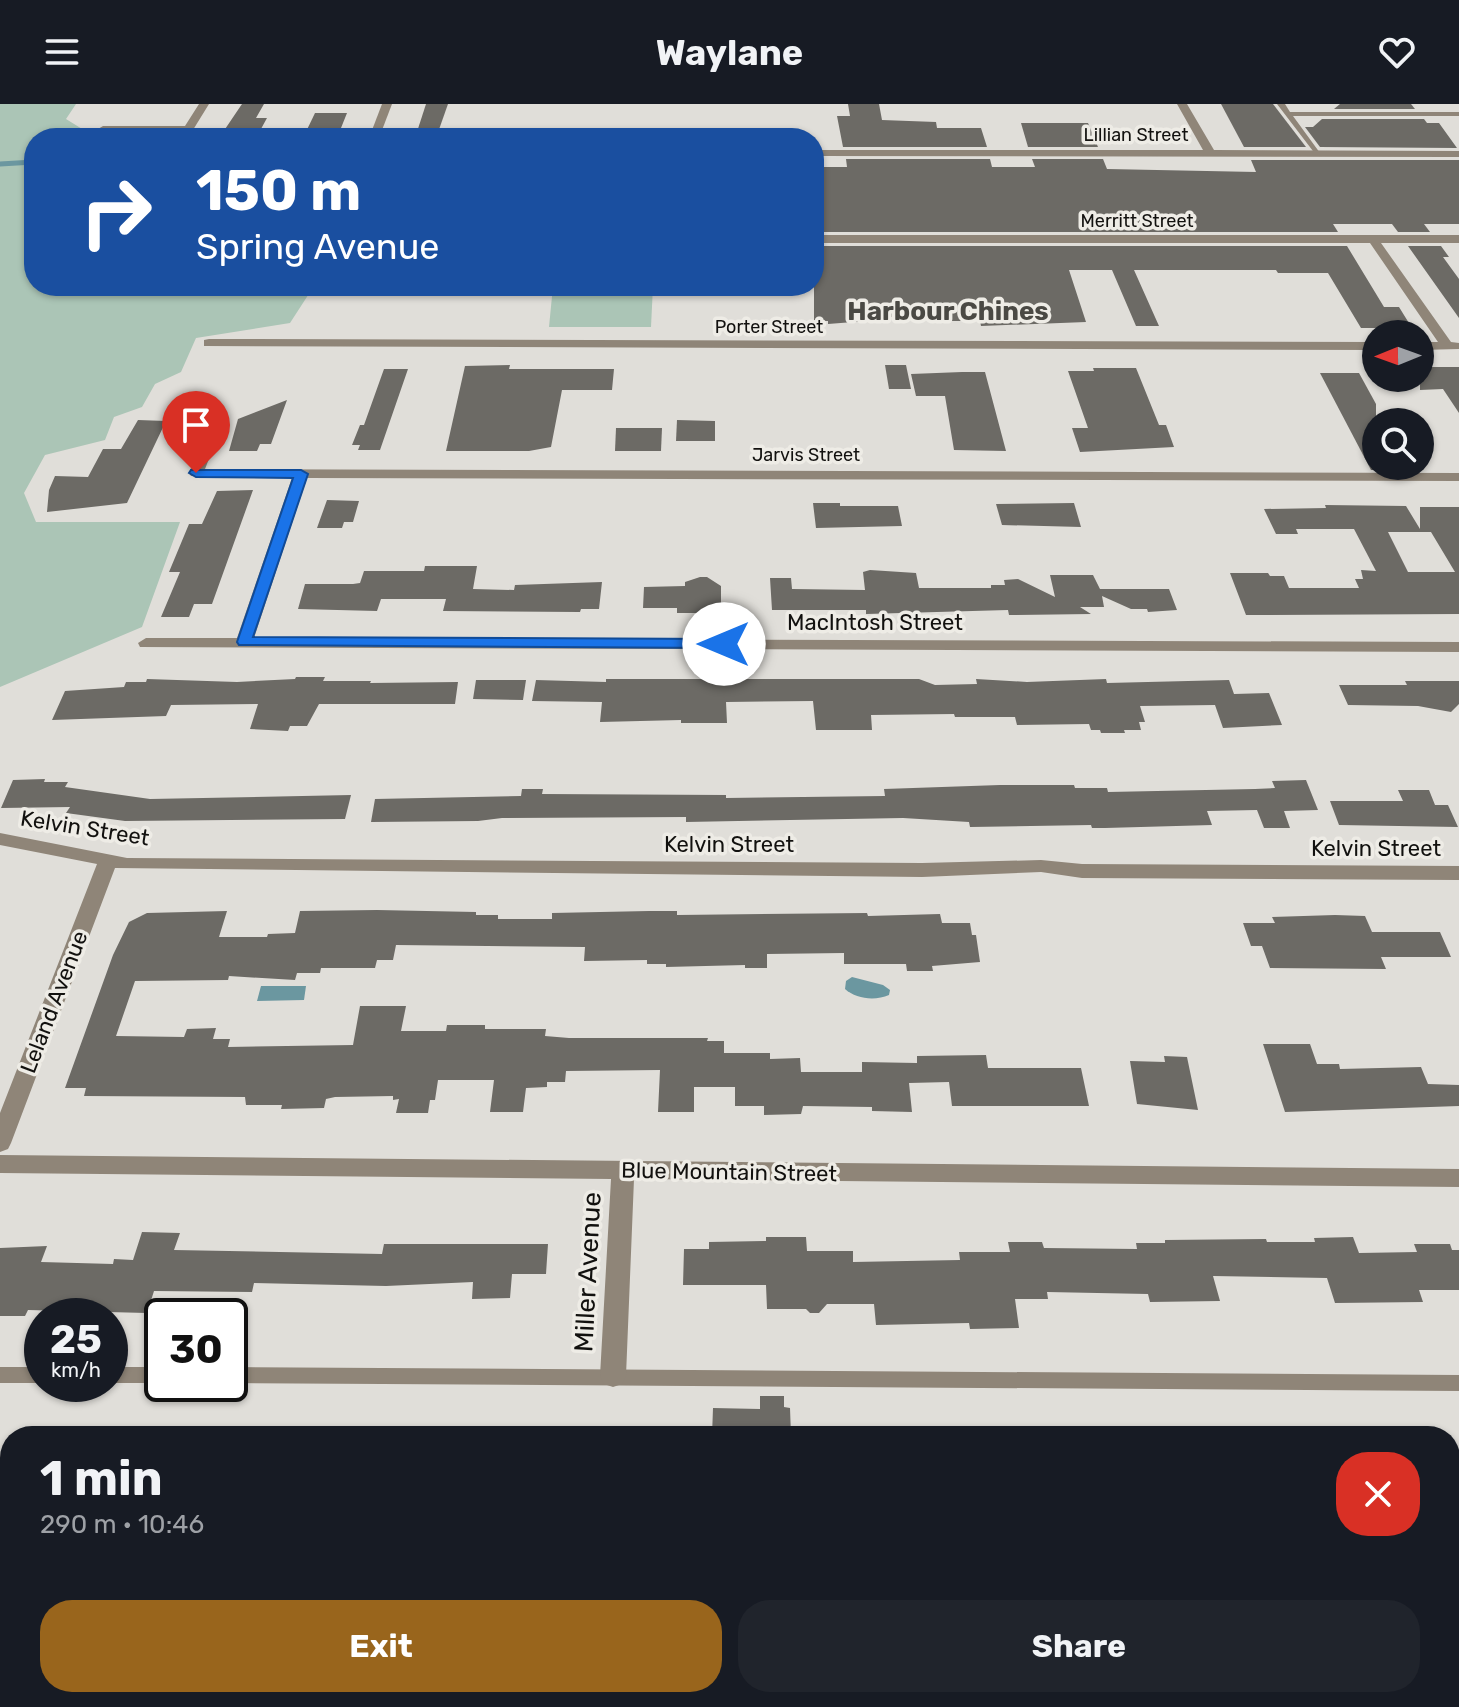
<!DOCTYPE html>
<html lang="en">
<head>
<meta charset="utf-8">
<style>
  body { margin:0; font-family:Rubik,sans-serif; background:#20242c; color:#f1f3f6; height:100vh; display:flex; flex-direction:column; font-size:30px; white-space:nowrap }
  * { box-sizing:border-box; margin:0 }
  p { font-size:26px; color:#9ea1a6 }
  .icon { flex:none; width:44px; height:44px; fill:none; stroke:currentColor; stroke-width:2; stroke-linecap:round; stroke-linejoin:round }
  .map { position:relative; flex:1; overflow:hidden }
  .side { position:absolute; left:0px; top:1322px; width:1460px; height:282px; display:flex; flex-direction:column; background:#171b24; border-radius:32px 32px 0 0; box-shadow:0 2px 6px #0004 }
  .side>* { flex:none }
  .top-card { position:absolute; left:24px; top:24px; width:800px; height:168px; border-radius:32px; box-shadow:0 2px 6px #0004; background:#1a4fa0; color:#fff; overflow:hidden }
  .needle { width:52px; rotate:269deg }
  .tools { position:absolute; left:1362px; top:216px; display:grid; gap:16px }
  .tools a { display:grid; place-items:center; width:72px; height:72px; border-radius:50%; background:#171b24; box-shadow:0 2px 6px #0004; font-size:40px }
  .speed { position:absolute; left:24px; top:1194px; display:flex; gap:16px; font-size:40px; font-weight:700; text-align:center }
  .speed>* { display:grid; place-content:center; width:104px; height:104px; border-radius:50%; background:#171b24; box-shadow:0 2px 6px #0004; line-height:1 }
  .speed small { font-size:20px; font-weight:400 }
  .speed .limit { border:4px solid #111; border-radius:12px; background:#fff; color:#111 }
  .pin { position:absolute; display:grid; place-items:center; width:68px; height:68px; color:#fff; margin:-82px -34px; border-radius:50% 50% 50% 0; rotate:-45deg; box-shadow:0 0 8px #0007 }
  .pin .icon { rotate:45deg }
  .me { position:absolute; width:88px; margin:-44px; rotate:270deg; stroke-linejoin:round; filter:drop-shadow(0 0 6px #0008) }
  .turn { display:flex; align-items:center; gap:28px; height:168px; padding:0 40px; font-size:36px }
  .turn .icon { width:104px; height:104px; stroke-width:2.5 }
  .turn b { display:block; font-size:56px; line-height:68px }
  .round { display:grid; place-items:center; flex:none; width:84px; height:84px; border-radius:32px; background:#20242c }
  .overview { display:flex; align-items:center; justify-content:space-between; height:136px; padding:0 40px }
  h1 { font-size:48px; font-weight:700; line-height:60px }
  .cta { display:flex; gap:16px; margin-top:auto; padding:16px 40px }
  .cta a { flex:1; height:92px; border-radius:32px; background:#99651c; color:#fff; font-size:32px; font-weight:700; line-height:92px; text-align:center }
  .cta a+a { background:#20242c; color:#f1f3f6 }
  header { display:flex; justify-content:space-between; align-items:center; height:104px; padding:0 40px; background:#171b24; font-size:36px; font-weight:700 }
  .map>svg:first-child { display:block }
  .green { fill:#abc5b6 }
  .water { fill:#6b97a0 }
  .lines { fill:none; stroke-linecap:round; stroke-linejoin:round }
  .stream { stroke:#6b97a0; stroke-width:5 }
  .building { fill:#6c6a65; fill-rule:evenodd }
  .service { fill:#8f8578; fill-rule:evenodd }
  .minor { fill:#8f8578; fill-rule:evenodd }
  .route { fill:#1a73e8; stroke:#114b97; stroke-width:2 }
  .labels { text-anchor:middle; dominant-baseline:central; stroke-width:7; stroke-linejoin:round; paint-order:stroke }
  .far-street-label { font-size:18px; fill:#12110f; stroke:#eeece6 }
  .street-label { font-size:22px; fill:#12110f; stroke:#eeece6 }
  .far-district-label { font-size:26px; font-weight:bold; fill:#4a4944; stroke:#eeece6 }
  .near-street-label { font-size:26px; fill:#12110f; stroke:#eeece6 }
</style>
</head>
<body>
<header><svg class="icon" aria-label="menu" viewBox="0 0 24 24"><path d="M4 6h16M4 12h16M4 18h16"/></svg>Waylane<svg class="icon" aria-label="heart" viewBox="0 0 24 24"><path d="M12 20l-8-8c-3-5 5-10 8-4 3-6 11-1 8 4z"/></svg></header>
<div class="map">
<svg width="1459" height="1603" viewBox="0 0 1459 1603">
  <rect width="100%" height="100%" fill="#e0ded9"/>
  <g class="green">
    <path d="M0 0H76L66 15 87 28 174 31V34H34V182H314L290 219 196 234 181 268 155 280 142 303 114 313 105 336 45 351 24 389 36 418H180L142 523 0 583Z"/>
    <path d="M553 182H653L651 223H549Z"/>
    <path d="M530 1594H650V1603H529Z"/>
  </g>
  <g class="water">
    <path d="M852 873 883 881 890 886 889 891C875 897 856 895 845 885L846 877Z"/>
    <path d="M261 882H306L304 896 257 897Z"/>
  </g>
  <g class="lines">
    <path class="stream" d="M0 60 34 58"/>
  </g>
  <g class="building">
    <path d="M242 0H264L256 14H267L256 34H219Z"/>
    <path d="M426 0H448L436 34H415Z"/>
    <path d="M848 0H879L882 16 936 18 937 24H981L987 43H843L837 12H850Z"/>
    <path d="M1221 0H1273L1306 43H1244Z"/>
    <path d="M1340 0H1411L1415 5H1334Z"/>
    <path d="M315 9H347L337 34H303Z"/>
    <path d="M1322 15H1424L1427 19H1439L1457 44 1320 43 1305 23H1313Z"/>
    <path d="M1021 19H1088L1098 43H1028Z"/>
    <path d="M846 55H990L992 63H1035L1032 55H1103L1107 65 1256 68 1251 56H1459V120H1424L1430 128H1398L1392 120H1333L1338 128H814V103H821L817 63H847Z"/>
    <path d="M814 142H1347L1384 203H1399L1412 224H1361L1328 169H1278L1276 166H1134L1159 222H1136L1112 166H1069L1086 218 981 222 980 217H931L930 213H865L866 217 828 220V217H814Z"/>
    <path d="M1408 142H1441L1449 153H1443L1459 175V214Z"/>
    <path d="M510 261 509 265H614L612 286H562L551 343 529 347H446L465 262Z"/>
    <path d="M885 261H906L911 285H889Z"/>
    <path d="M1420 263H1459V309L1443 285 1420 286Z"/>
    <path d="M1093 264H1136L1159 321H1166L1174 343 1080 348 1072 324H1088L1068 267H1094Z"/>
    <path d="M384 265H408L380 346H358L360 341H352L360 321H364Z"/>
    <path d="M962 268H985L1006 347 954 346 945 292H916L911 270Z"/>
    <path d="M1320 269H1359L1376 300V366H1371Z"/>
    <path d="M287 296 271 340H260L257 347H229L238 315Z"/>
    <path d="M138 316 166 317 127 399 47 408 49 386 55 372 88 373 103 345H121Z"/>
    <path d="M677 316 715 317V337H676Z"/>
    <path d="M616 324H662L661 347H615Z"/>
    <path d="M253 386 212 500H194L189 513H161L180 468H169L189 420H202L217 387Z"/>
    <path d="M327 396 359 397 353 418H344L342 424H317Z"/>
    <path d="M813 399H840V402H898L902 422 816 424Z"/>
    <path d="M1074 399 1081 423 1002 421 996 400Z"/>
    <path d="M1325 401 1406 402 1420 425V403H1459V510L1246 511 1230 469H1268L1270 472H1284L1289 484H1359L1355 475H1363L1361 466 1376 467 1354 425H1296L1298 430H1276L1264 405 1326 404ZM1388 428H1431L1455 468H1408Z"/>
    <path d="M425 462H477L473 485 514 486 515 481 602 478 599 505H581L580 508 443 507 446 495H381L377 507 298 505 305 480H353L360 479 364 467H424Z"/>
    <path d="M870 466 916 469 919 484H991V481H1005L1004 476 1018 475 1055 493 1050 471H1093L1100 485H1169L1177 506 1148 508 1147 505H1131L1102 492 1104 503H1080L1091 510 1009 511 1008 506 866 510V506H772L770 474H791L792 485 865 486 863 468Z"/>
    <path d="M700 473H707L721 482V503H706V509H677V504H643L644 483 685 482V478Z"/>
    <path d="M296 573H325L323 577H371L370 579 458 578 455 600H319L307 622H290L288 627 250 625 258 600 171 601 166 612 52 616 65 587 124 583 126 578H146L147 575 237 578 295 575Z"/>
    <path d="M606 575H919L935 581 977 580 976 575 1027 578 1106 575 1107 579 1229 576 1234 590 1269 589 1282 621 1223 624 1215 601 1140 602 1145 618H1139L1141 626H1124L1125 629H1101L1100 626H1091L1089 620 1017 621 1015 613H955L954 610 871 611 872 626H816L813 597 726 598 727 619H681V616L600 618 602 598 532 597 536 576 606 578Z"/>
    <path d="M476 576H526L523 596 473 595Z"/>
    <path d="M1405 577H1459V600L1451 608 1418 602 1348 601 1339 581H1407Z"/>
    <path d="M45 675 44 678H68L65 683 150 695 351 691 345 715 125 717 66 709 70 703 1 704 13 676Z"/>
    <path d="M1306 676 1318 706 1284 707 1290 724H1264L1257 706 1207 707 1212 721 1105 724H1092L1091 721 970 723 969 718 903 714 686 718V713L502 714 478 717 371 718 375 695 521 692 522 685H543L542 690 726 691V694L885 692 884 685 1000 681H1074L1075 684H1107L1108 688 1255 685 1275 684 1272 677Z"/>
    <path d="M1398 686H1429L1435 701H1448L1458 723 1339 721 1330 697H1403Z"/>
    <path d="M377 806 476 808V811H498V815H552V809L649 807H677V811L867 809 868 812 940 810 942 819H970L972 831H976L980 858 932 862 933 867H907L906 860H844V849L767 850V864H745V861L666 863V860H647V856L584 857 585 843 396 841 393 856H377L375 864H321L320 869H297L295 876 229 872 228 876 135 877 116 932 184 933 187 925 216 924 213 935H230L228 943 353 941 360 902H406L401 927H446L447 921H485V925H546L545 932 569 934H708L707 937H724V949H770V955L800 954 801 968H862V958L917 959V952L986 951 988 964H1081L1089 1002H952L949 978 909 979 912 1008 872 1007V1003L803 1002 801 1010 764 1011V1002H735V983H694V1008H658L660 966 566 967 565 978H547V983L526 984 523 1008H490L494 976H438L435 996H430L428 1009H396L399 995 393 996V992L335 993 326 995 324 1004 281 1005 282 1001H246L245 993 84 992 86 984H65L113 851 129 818 147 809 227 807 219 833H267L268 830 295 829 300 807Z"/>
    <path d="M1335 811 1365 812 1372 828H1440L1451 853H1381L1386 865 1270 864 1262 842H1251L1243 819H1275L1272 813Z"/>
    <path d="M1263 940H1310L1317 960H1339L1340 965 1421 963 1428 980 1459 981V1002L1285 1008Z"/>
    <path d="M1164 952 1187 953 1198 1006 1137 1000 1130 957 1165 958Z"/>
    <path d="M142 1128 180 1129 174 1146 382 1150 384 1140H548L546 1170H512L510 1194 472 1195 473 1178 386 1182 254 1179 252 1188 154 1187 147 1209 28 1206 25 1212H0V1144L47 1142 41 1158 113 1160 114 1155 133 1156Z"/>
    <path d="M766 1133H806L807 1147H853V1158L960 1156 959 1148H1010L1008 1138H1042L1044 1144 1137 1145 1136 1139H1165V1136L1266 1135 1267 1138H1315L1314 1134 1353 1133 1359 1149 1417 1148 1414 1140H1450L1452 1146H1459V1186H1419L1423 1198 1335 1199 1327 1174 1213 1172 1220 1197 1150 1198 1148 1190 1047 1188 1048 1195H1015L1019 1224 970 1225 969 1219 876 1221 874 1200H827L819 1209H810L806 1205H767L766 1181H683L684 1145H709V1138L766 1137Z"/>
    <path d="M760 1292H784V1303L790 1304 791 1332H712L713 1304 760 1305Z"/>
  </g>
  <g class="lines">
    <g class="service">
      <path d="M1277 0H1285L1290 8H1459V12H1293L1320 49 1316 51Z"/>
      <rect x="0" y="1263" width="42" height="16"/>
      <rect x="110" y="1263" width="52" height="16"/>
      <path d="M230 1263 1459 1271V1287L230 1279Z"/>
    </g>
    <g class="minor">
      <path d="M199 0H209L188 34H178L181 28H103L98 25 103 22H185Z"/>
      <path d="M382 0H392L379 34H369Z"/>
      <path d="M1177 0H1187L1214 46 1459 47V53L814 52V46H1203Z"/>
      <path d="M814 131H1459V139H1381L1451 238 1459 239V245L1420 246V238H1438L1370 139H814Z"/>
      <path d="M209 235 1376 238V246L204 242V236Z"/>
      <path d="M212 325 219 329 205 365 1459 369V377L307 374 254 534 1459 538V548L140 543 138 539 146 534H237L292 374 191 372 189 369 205 329Z"/>
      <path d="M0 729 127 754 922 759 1041 756 1082 760 1459 762V776L1082 774 1041 768 922 773 115 764 11 1039 8 1045 0 1048V1009L97 760 0 741Z"/>
      <path d="M0 1051 1459 1065V1083L634 1075 626 1272 622 1280 613 1283 604 1280 600 1272 611 1075 0 1069Z"/>
      <rect x="0" y="1506" width="10" height="28"/>
      <rect x="1450" y="1521" width="9" height="28"/>
      <rect x="902" y="1594" width="30" height="9"/>
    </g>
  </g>
  <path class="route" d="M191 366H301L308 370 253 533 724 535 731 540 724 544 239 541 237 538 293 374 196 373 189 369Z"/>
  <g class="labels">
    <g class="far-street-label">
      <text x="1136" y="31">Lillian Street</text>
      <text x="1137" y="117">Merritt Street</text>
      <text x="769" y="223">Porter Street</text>
      <text x="806" y="351">Jarvis Street</text>
    </g>
    <g class="street-label">
      <text x="875" y="518">MacIntosh Street</text>
      <text transform="translate(85 724) rotate(9)">Kelvin Street</text>
      <text x="729" y="740">Kelvin Street</text>
      <text x="1376" y="744">Kelvin Street</text>
      <text transform="translate(54 898) rotate(-69)">Leland Avenue</text>
      <text transform="translate(729 1068) rotate(1)">Blue Mountain Street</text>
    </g>
    <g class="far-district-label">
      <text x="948" y="207">Harbour Chines</text>
    </g>
    <g class="near-street-label">
      <text transform="translate(588 1168) rotate(-87)">Miller Avenue</text>
    </g>
  </g>
</svg>
<div class="tools">
<a><svg class="needle" viewBox="-14 -14 28 28"><path d="M0-13l5 13h-10z" fill="#e53935"/><path d="M0 13l5-13h-10z" fill="#9ea1a6"/></svg></a>
<a><svg class="icon" aria-label="search" viewBox="0 0 24 24"><circle cx="10" cy="10" r="6"/><path d="M15 15l6 6"/></svg></a>
</div>
<div class="speed"><div>25<small>km/h</small></div><div class="limit">30</div></div>
<div class="pin" style="left:196px;top:369px;background:#d93025"><svg class="icon" aria-label="arrive" viewBox="0 0 24 24"><path d="M6 21V4h12l-3 4 3 4H6"/></svg></div>
<svg class="me" style="left:724px;top:540px" viewBox="-20 -20 40 40"><circle r="19" fill="#fff"/><path d="M0-13L10 11 0 6-10 11z" fill="#1a73e8"/></svg>
<div class="top-card">
<div class="turn"><svg class="icon" aria-label="right" viewBox="0 0 24 24"><path d="M7 20v-9h11M14 6l5 5-5 5"/></svg><div><b>150 m</b>Spring Avenue</div></div>
</div>
<section class="side">
<div class="overview"><div><h1>1 min</h1><p>290 m · 10:46</p></div><a class="round" style="background:#d93025;color:#fff"><svg class="icon" aria-label="close" viewBox="0 0 24 24"><path d="M6 6l12 12M18 6L6 18"/></svg></a></div>
<div class="cta"><a>Exit</a><a>Share</a></div>
</section>
</div>
</body>
</html>
